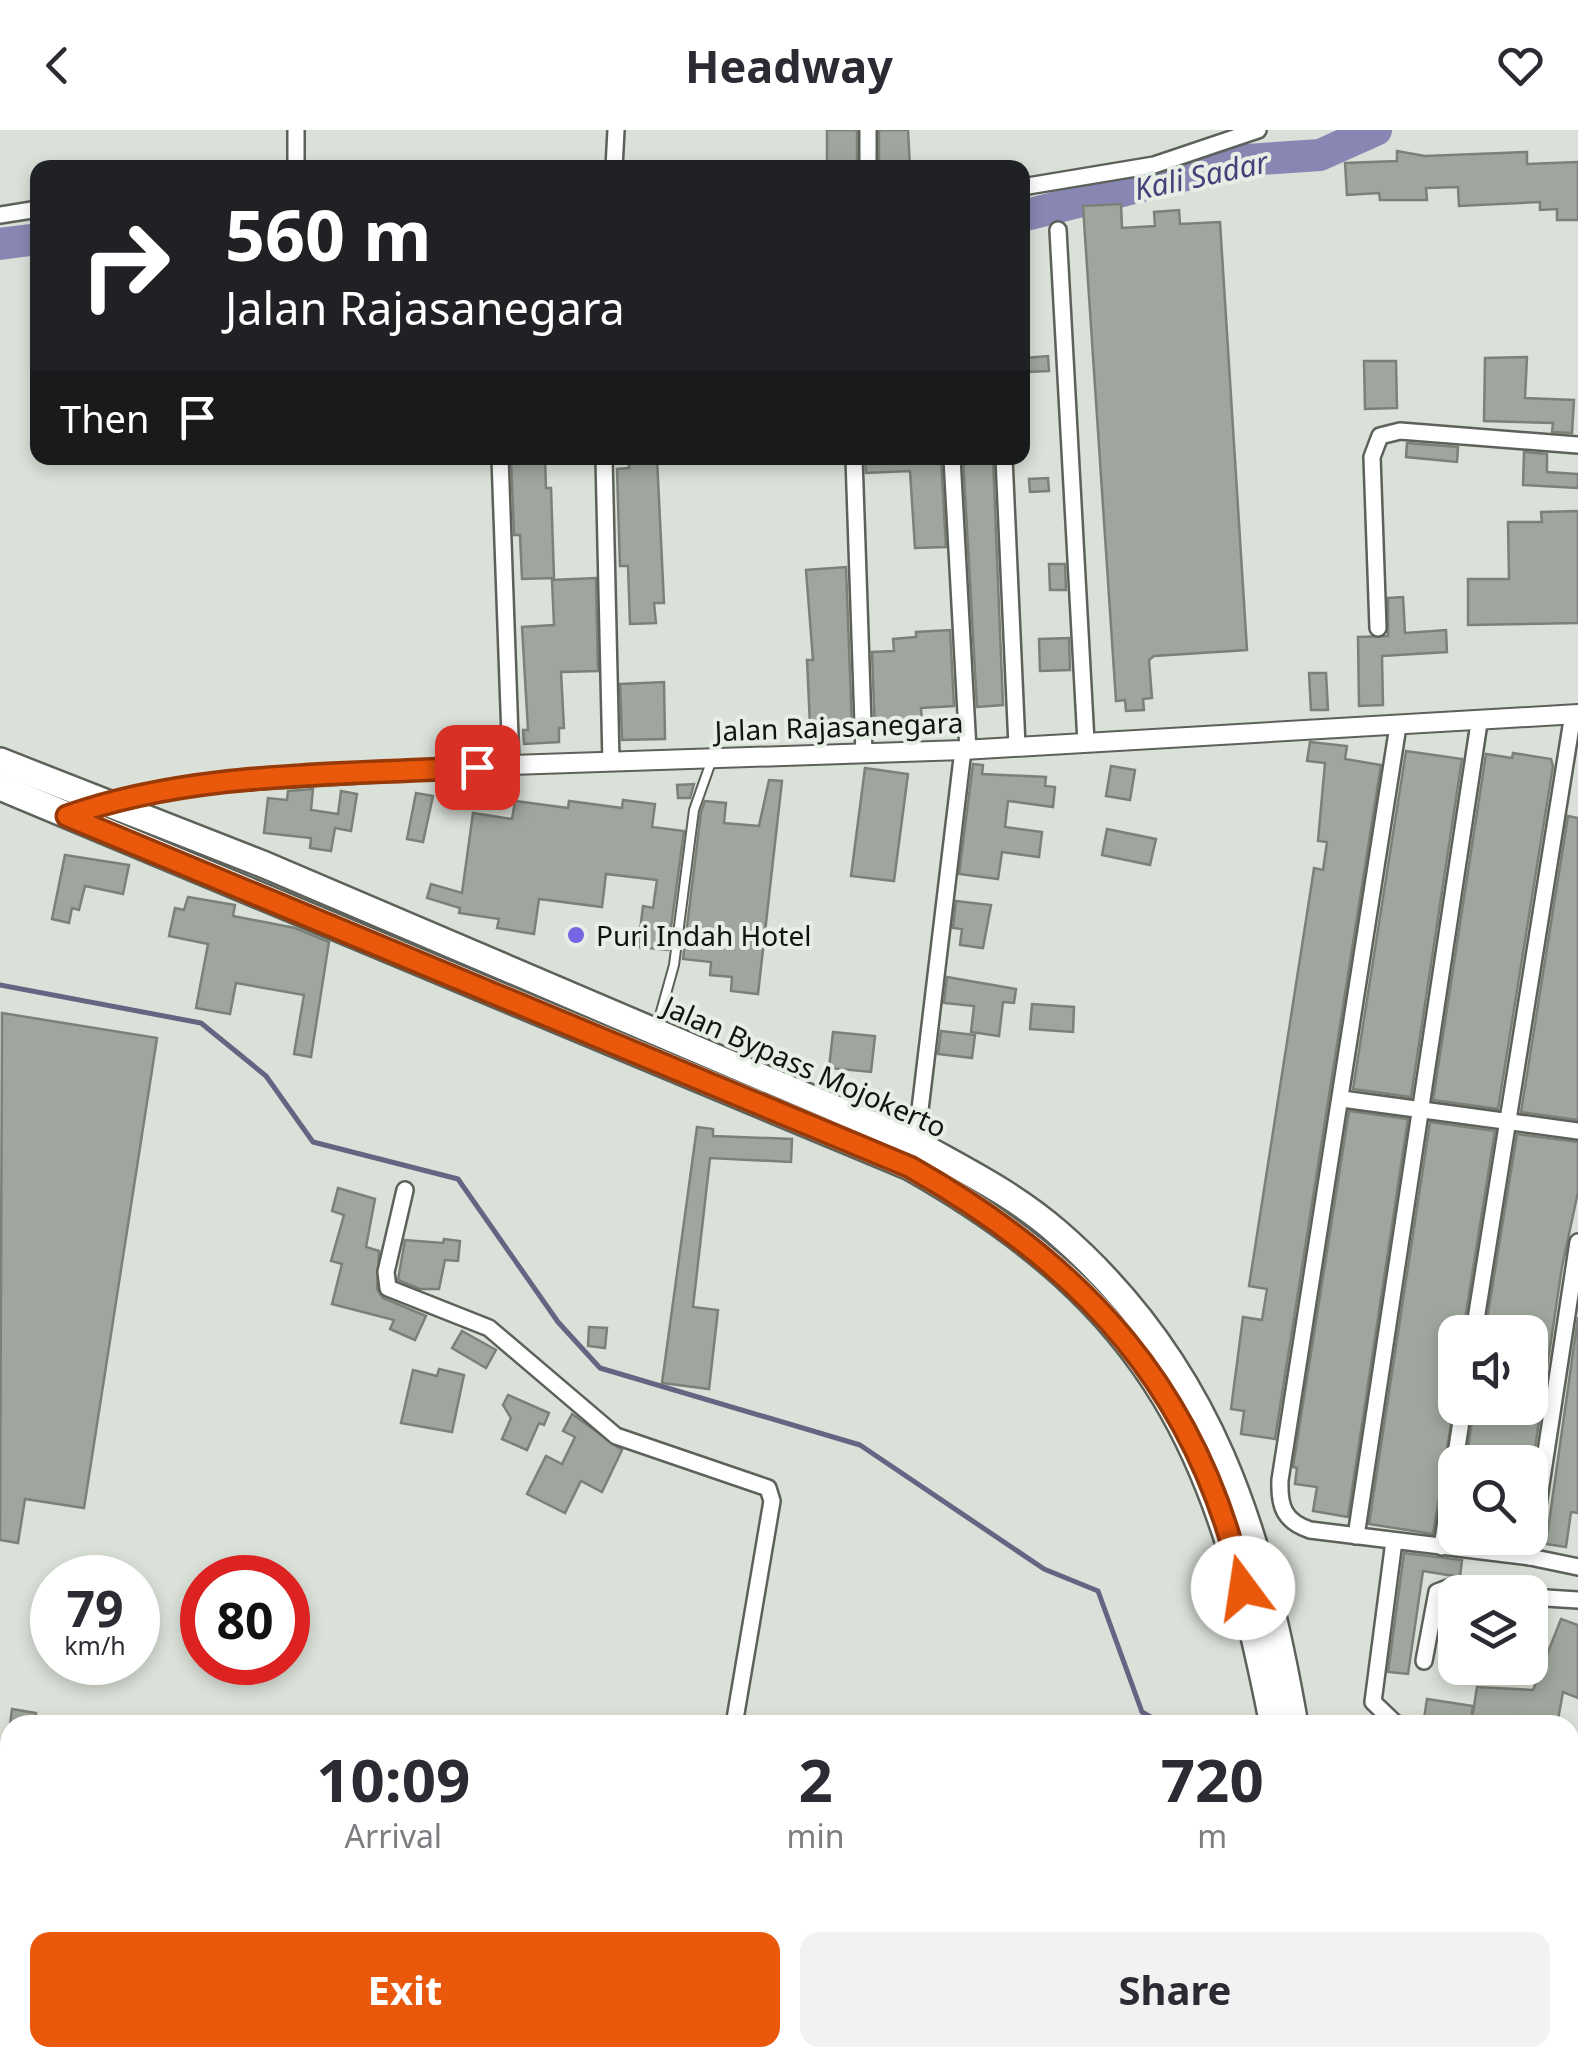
<!DOCTYPE html>
<html lang="en">
<head>
<meta charset="utf-8">
<style>
  body { margin:0; font-family:"Noto Sans",sans-serif; background:#f2f2f3; color:#2b2b33; height:100vh; display:flex; flex-direction:column; font-size:38px; white-space:nowrap }
  * { box-sizing:border-box; margin:0 }
  p { font-size:32px; color:#7c7c81 }
  .icon { flex:none; width:55px; height:55px; fill:none; stroke:currentColor; stroke-width:2; stroke-linecap:round; stroke-linejoin:round }
  .map { position:relative; flex:1; overflow:hidden }
  .drawer { position:absolute; left:0px; top:1585px; width:1580px; height:352px; display:flex; flex-direction:column; background:#fff; border-radius:30px 30px 0 0; box-shadow:0 5px 15px #0003 }
  .drawer>* { flex:none }
  .hud { position:absolute; left:30px; top:30px; width:1000px; height:305px; border-radius:20px; box-shadow:0 5px 15px #0003; background:#202124; color:#fff; overflow:hidden }
  .controls { position:absolute; left:1438px; top:1185px; display:grid; gap:20px }
  .controls a { display:grid; place-items:center; width:110px; height:110px; border-radius:20px; background:#fff; box-shadow:0 5px 15px #0003; font-size:50px }
  .speed { position:absolute; left:30px; top:1425px; display:flex; gap:20px; font-size:50px; font-weight:700; text-align:center }
  .speed>* { display:grid; place-content:center; width:130px; height:130px; border-radius:50%; background:#fff; box-shadow:0 5px 15px #0003; line-height:1 }
  .speed small { font-size:25px; font-weight:400 }
  .speed .limit { border:15px solid #d22; background:#fff; color:#111 }
  .pin { position:absolute; display:grid; place-items:center; width:85px; height:85px; color:#fff; margin:-42px; border-radius:20px; box-shadow:0 5px 15px #0006 }
  .me { position:absolute; width:110px; margin:-55px; rotate:346deg; stroke-linejoin:round; filter:drop-shadow(0 0 8px #0008) }
  .turn { display:flex; align-items:center; gap:35px; height:210px; padding:0 30px; font-size:45px }
  .turn .icon { width:130px; height:130px; stroke-width:2.5 }
  .turn b { display:block; font-size:70px; line-height:85px }
  .then { display:flex; align-items:center; height:95px; padding:0 30px; background:#0003; gap:20px; font-size:38px }
  .eta { display:flex; justify-content:space-evenly; align-items:center; height:170px; text-align:center }
  .eta b { font-size:60px; font-weight:700; line-height:70px }
  .cta { display:flex; gap:20px; margin-top:auto; padding:20px 30px }
  .cta a { flex:1; height:115px; border-radius:20px; background:#ea580c; color:#fff; font-size:40px; font-weight:700; line-height:115px; text-align:center }
  .cta a+a { background:#f2f2f3; color:#2b2b33 }
  header { display:flex; justify-content:space-between; align-items:center; height:130px; padding:0 30px; background:#fff; font-size:45px; font-weight:700 }
  .map>svg:first-child { display:block }
  .lines { fill:none; stroke-linecap:round; stroke-linejoin:round }
  .stream { stroke:#656482; stroke-width:5 }
  .river { stroke:#8887b3; stroke-width:32 }
  .building { fill:#9fa69d; stroke:#7b8179; stroke-width:2.5 }
  .service-casing { stroke:#5c615a; stroke-width:12 }
  .minor-casing { stroke:#5c615a; stroke-width:20 }
  .tertiary-casing { stroke:#5c615a; stroke-width:22 }
  .trunk-casing { stroke:#5c615a; stroke-width:30 }
  .service { stroke:#fff; stroke-width:8 }
  .minor { stroke:#fff; stroke-width:15 }
  .tertiary { stroke:#fff; stroke-width:18 }
  .trunk { stroke:#fff; stroke-width:25 }
  .route-casing { stroke:#983908; stroke-width:25 }
  .route { stroke:#ea580c; stroke-width:18 }
  .poi-dot { fill:#7766e1; stroke:#e7eee5; stroke-width:4 }
  .labels { text-anchor:middle; dominant-baseline:central; stroke-width:8; stroke-linejoin:round; paint-order:stroke }
  .street-label { font-size:28px; fill:#121411; stroke:#e7eee5 }
  .poi-label { font-size:28px; fill:#121411; stroke:#e7eee5; text-anchor:start }
  .water-label { font-size:30px; font-style:italic; fill:#46417b; stroke:#e7eee5 }
</style>
</head>
<body>
<header><svg class="icon" aria-label="back" viewBox="0 0 24 24"><path d="M15 5l-7 7 7 7"/></svg>Headway<svg class="icon" aria-label="heart" viewBox="0 0 24 24"><path d="M12 20l-8-8c-3-5 5-10 8-4 3-6 11-1 8 4z"/></svg></header>
<div class="map">
<svg width="1578" height="1936" viewBox="0 0 1578 1936">
  <rect width="100%" height="100%" fill="#dae1d8"/>
  <g class="lines">
    <g class="stream">
      <path d="M0 855 201 893 266 946 313 1012 458 1049 558 1192 600 1238 860 1315 1044 1439 1098 1461 1142 1582 1164 1595"/>
      <path d="M1570 1789 1578 1792"/>
    </g>
    <g class="river">
      <path d="M1022 86 1246 30 1320 25 1376 0"/>
      <path d="M0 114 38 109"/>
    </g>
  </g>
  <g class="building">
    <rect x="827" y="0" width="30" height="38"/>
    <path d="M879 0H908L910 38H879Z"/>
    <path d="M1397 21 1425 26 1527 22V34L1578 32V90H1557V79L1540 80V72L1459 76 1458 57 1426 58 1427 70H1380L1379 63 1347 65 1345 33 1397 31Z"/>
    <path d="M1121 74 1122 98 1155 96 1154 82 1179 80 1180 94 1220 92 1247 520 1154 526 1149 530 1152 568 1143 569 1144 580 1126 581 1125 570 1116 571 1083 76Z"/>
    <path d="M1048 226 1049 241 1026 242 1025 228Z"/>
    <path d="M1527 227 1525 268 1574 270 1572 303 1552 302 1553 293 1484 291 1485 228Z"/>
    <path d="M1364 231H1396L1397 278 1365 279Z"/>
    <path d="M1407 313 1458 317 1457 332 1406 327Z"/>
    <path d="M1524 322 1547 324V342L1578 344V358L1523 355Z"/>
    <path d="M511 328H545L546 358H551L554 448 522 449 520 405H514Z"/>
    <path d="M628 328H657L664 473H654L656 493 630 494 628 436H620L617 339 629 338Z"/>
    <path d="M865 328H941L946 417 915 418 910 341 866 343Z"/>
    <path d="M963 328H993L1003 575 977 577Z"/>
    <path d="M1048 348 1049 361 1030 362 1029 349Z"/>
    <path d="M1578 381V493L1468 495V449H1509L1508 392H1542L1541 382Z"/>
    <path d="M1049 434H1065L1066 460H1050Z"/>
    <path d="M846 437 852 598 836 599 835 594 810 595 807 530H813L806 440Z"/>
    <path d="M596 448 598 541 561 542 564 598H559V612L524 614 523 600H528L522 497 554 495 552 450Z"/>
    <path d="M1403 467 1405 503 1446 500 1447 522 1382 526 1383 575 1359 576 1358 507 1388 506V468Z"/>
    <path d="M950 500 954 576 921 578 922 594 888 596V603L875 604 872 522 894 521 893 509 916 507V502Z"/>
    <path d="M1069 508 1070 540 1040 541 1039 509Z"/>
    <path d="M1309 543H1326L1328 580H1311Z"/>
    <path d="M664 552 665 609 622 610 620 554Z"/>
    <path d="M1310 612 1347 616 1345 629 1381 635 1275 1309 1241 1304 1244 1281 1231 1279 1243 1187 1262 1190 1267 1159 1249 1156 1313 745 1314 738 1323 740 1327 712 1318 711 1325 633 1307 631Z"/>
    <path d="M1406 621 1462 629 1411 967 1353 959Z"/>
    <path d="M1513 623 1551 629 1553 636 1498 979 1433 970 1486 624 1512 628Z"/>
    <path d="M973 634 983 635 982 644 1046 647 1045 656 1055 657 1053 677 1008 671 1005 697 1042 702 1039 727 1002 722 998 749 959 744Z"/>
    <path d="M1111 636 1135 640 1130 670 1106 666Z"/>
    <path d="M865 638 908 644 894 751 851 746Z"/>
    <path d="M769 650 782 651 758 864 731 861 732 847 710 845 711 832 683 829 701 682 705 671 726 673 724 693 759 696Z"/>
    <path d="M694 654 690 668H678L677 655Z"/>
    <path d="M313 659 311 680 338 684 341 661 357 664 351 701 335 698 331 721 310 718 311 708 264 703 268 668 287 670 288 661Z"/>
    <path d="M416 663 433 666 423 712 407 709Z"/>
    <path d="M623 670 655 674 652 697 684 701 668 820 638 817 643 776 653 778 657 750 606 744 602 777 539 769 534 804 497 798 499 789 459 783 460 778 427 768 431 754 462 763 473 683 512 689 515 671 568 678 569 671 622 678Z"/>
    <path d="M1568 686 1578 688V990L1521 982Z"/>
    <path d="M1107 699 1156 709 1150 735 1102 725Z"/>
    <path d="M65 725 129 735 123 764 85 756 79 780 72 778 69 793 52 789Z"/>
    <path d="M188 767 235 775 233 786 295 798 329 812 311 927 294 924 304 865 236 853 230 884 196 878 208 814 169 806 175 778 184 780Z"/>
    <path d="M956 771 991 775 983 818 960 815 962 799 953 798Z"/>
    <path d="M947 847 1016 859 1014 873 1003 872 999 906 971 902 974 876 944 873Z"/>
    <path d="M1032 874 1074 877 1073 902 1030 899Z"/>
    <path d="M2 883 157 908 84 1378 25 1369 18 1413 0 1410Z"/>
    <path d="M941 901 975 905 972 928 938 924Z"/>
    <path d="M833 902 875 906 871 942 829 938Z"/>
    <path d="M1349 981 1408 989 1348 1387 1313 1381 1317 1357 1295 1354 1297 1338 1293 1337Z"/>
    <path d="M1430 992 1495 1001 1463 1202H1455V1270L1433 1404 1369 1394Z"/>
    <path d="M697 997 713 999V1006L792 1009 791 1032 710 1028 693 1177 718 1180 709 1259 662 1253Z"/>
    <path d="M1517 1004 1578 1012V1062L1562 1137 1530 1352V1332H1466L1474 1278H1530V1202H1485Z"/>
    <path d="M338 1058 375 1069 366 1117 379 1121 377 1159 383 1168 426 1186 415 1210 390 1199 394 1190 332 1174 342 1134 331 1131 344 1085 332 1081Z"/>
    <path d="M444 1109 460 1111 458 1131 445 1130 439 1159H420L398 1150 405 1110 443 1113Z"/>
    <path d="M1578 1187V1383L1571 1382 1566 1417 1546 1414Z"/>
    <path d="M589 1197 607 1198 605 1218 588 1216Z"/>
    <path d="M462 1201 496 1220 486 1238 452 1218Z"/>
    <path d="M439 1239 464 1245 452 1302 401 1293 413 1240 437 1246Z"/>
    <path d="M508 1265 549 1283 544 1295 539 1293 527 1320 502 1309 511 1288 503 1275Z"/>
    <path d="M572 1284 622 1320 602 1362 581 1351 565 1383 527 1364 546 1326 562 1334 575 1307 563 1301Z"/>
    <path d="M1404 1423 1462 1430 1460 1447 1423 1441 1408 1544 1388 1542Z"/>
    <path d="M1561 1489 1578 1495V1568L1563 1562 1557 1595 1518 1586V1591L1502 1587 1501 1593 1472 1589 1477 1557 1533 1560Z"/>
    <path d="M1427 1569 1473 1576 1470 1595H1423Z"/>
    <path d="M12 1579 36 1583 34 1595H10Z"/>
  </g>
  <g class="lines">
    <defs>
      <path id="service" d="M657 896 674 835 694 680 711 632"/>
      <g id="minor">
        <path d="M868 0V38"/>
        <path d="M296 38V0"/>
        <path d="M614 38 616 0"/>
        <path d="M1022 57 1154 35 1258 0"/>
        <path d="M0 85 38 79"/>
        <path d="M1058 100 1086 612"/>
        <path d="M500 328 511 635"/>
        <path d="M604 328 611 632"/>
        <path d="M854 328 864 623"/>
        <path d="M952 328 968 620"/>
        <path d="M1004 328 1017 616"/>
        <path d="M1378 498 1372 327 1380 306 1400 301 1578 315"/>
        <path d="M1398 596 1280 1350C1279 1377 1284 1391 1310 1400L1530 1427 1578 1437"/>
        <path d="M1342 969 1578 1001"/>
        <path d="M916 1013 963 620"/>
        <path d="M405 1060 386 1142 388 1158 489 1198 616 1306 768 1358 772 1371 734 1595"/>
        <path d="M1474 1202 1573 584"/>
        <path d="M1356 1406 1479 593"/>
        <path d="M1394 1411 1373 1572 1397 1595"/>
        <path d="M1442 1417 1463 1278"/>
        <path d="M1530 1427 1578 1112"/>
        <path d="M1530 1467 1578 1470"/>
        <path d="M1424 1531 1437 1462 1450 1457 1497 1462"/>
        <path d="M1570 1666H1578"/>
        <path d="M1570 1813 1578 1815"/>
        <path d="M676 1936 678 1928"/>
        <path d="M1174 1936 1175 1928"/>
        <path d="M1431 1936 1432 1928"/>
      </g>
      <path id="tertiary" d="M107 672 209 653 511 635 963 620 1578 584"/>
      <g id="trunk">
        <path d="M0 631 265 735 916 1013C964 1040 1015 1065 1057 1102 1212 1236 1261 1401 1295 1595"/>
        <path d="M0 657 910 1037C1159 1178 1220 1325 1273 1595"/>
        <path d="M1362 1928 1366 1936"/>
        <path d="M1391 1928 1395 1936"/>
      </g>
    </defs>
    <use href="#service" class="service-casing"/>
    <use href="#minor" class="minor-casing"/>
    <use href="#tertiary" class="tertiary-casing"/>
    <use href="#trunk" class="trunk-casing"/>
    <use href="#service" class="service"/>
    <use href="#minor" class="minor"/>
    <use href="#tertiary" class="tertiary"/>
    <use href="#trunk" class="trunk"/>
  </g>
  <g class="lines">
    <defs>
      <path id="route" d="M477 637C342 646 195 640 67 686L910 1037C1083 1135 1199 1260 1243 1458"/>
    </defs>
    <use href="#route" class="route-casing"/>
    <use href="#route" class="route"/>
  </g>
  <circle class="poi-dot" cx="576" cy="805" r="10"/>
  <g class="labels">
    <g class="street-label">
      <text transform="translate(839 596) rotate(-2)">Jalan Rajasanegara</text>
      <text transform="translate(805 936) rotate(24)">Jalan Bypass Mojokerto</text>
    </g>
    <g class="poi-label">
      <text x="596" y="805">Puri Indah Hotel</text>
    </g>
    <g class="water-label">
      <text transform="translate(1201 45) rotate(-12)">Kali Sadar</text>
    </g>
  </g>
</svg>
<div class="controls">
<a><svg class="icon" aria-label="sound" viewBox="0 0 24 24"><path d="M4 9h4l5-4v14l-5-4H4zM17 9q2 3 0 6"/></svg></a>
<a><svg class="icon" aria-label="search" viewBox="0 0 24 24"><circle cx="10" cy="10" r="6"/><path d="M15 15l6 6"/></svg></a>
<a><svg class="icon" aria-label="layers" viewBox="0 0 24 24"><path d="M12 4l9 5-9 5-9-5zM3 14l9 5 9-5"/></svg></a>
</div>
<div class="speed"><div>79<small>km/h</small></div><div class="limit">80</div></div>
<div class="pin" style="left:477px;top:637px;background:#d93025"><svg class="icon" aria-label="arrive" viewBox="0 0 24 24"><path d="M6 21V4h12l-3 4 3 4H6"/></svg></div>
<svg class="me" style="left:1243px;top:1458px" viewBox="-20 -20 40 40"><circle r="19" fill="#fff"/><path d="M0-13L10 11 0 6-10 11z" fill="#ea580c"/></svg>
<div class="hud">
<div class="turn"><svg class="icon" aria-label="right" viewBox="0 0 24 24"><path d="M7 20v-9h11M14 6l5 5-5 5"/></svg><div><b>560 m</b>Jalan Rajasanegara</div></div>
<div class="then">Then<svg class="icon" aria-label="arrive" viewBox="0 0 24 24"><path d="M6 21V4h12l-3 4 3 4H6"/></svg></div>
</div>
<section class="drawer">
<div class="eta">
<div><b>10:09</b><p>Arrival</p></div>
<div><b>2</b><p>min</p></div>
<div><b>720</b><p>m</p></div>
</div>
<div class="cta"><a>Exit</a><a>Share</a></div>
</section>
</div>
</body>
</html>
